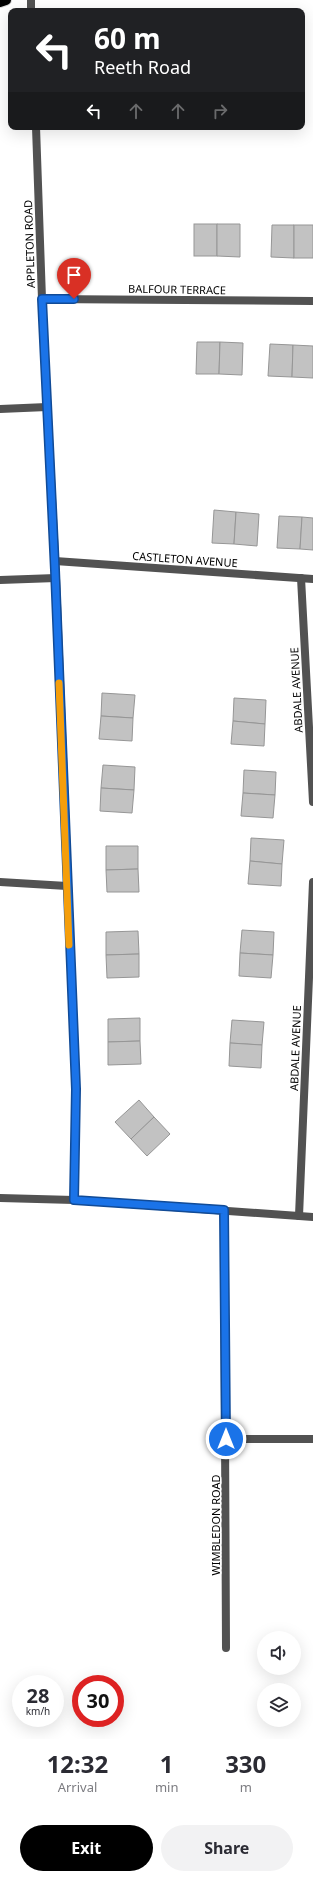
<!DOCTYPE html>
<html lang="en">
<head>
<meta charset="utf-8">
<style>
  body { margin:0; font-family:"Noto Sans",sans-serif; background:#f2f2f3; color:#2b2b33; height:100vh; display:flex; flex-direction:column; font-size:15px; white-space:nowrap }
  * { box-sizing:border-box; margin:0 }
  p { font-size:13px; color:#7c7c81 }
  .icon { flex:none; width:22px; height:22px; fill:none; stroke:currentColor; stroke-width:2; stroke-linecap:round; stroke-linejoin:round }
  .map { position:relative; height:1739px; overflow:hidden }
  .sheet { display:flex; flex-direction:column; background:#fff; flex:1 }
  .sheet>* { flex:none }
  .top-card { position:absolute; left:8px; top:8px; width:297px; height:122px; border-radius:8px; box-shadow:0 4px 16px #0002; background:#202124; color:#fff; overflow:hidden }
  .controls { position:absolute; left:257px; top:1631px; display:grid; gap:8px }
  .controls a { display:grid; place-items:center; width:44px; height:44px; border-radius:50%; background:#fff; box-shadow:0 4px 16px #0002; font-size:20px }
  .speed { position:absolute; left:12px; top:1675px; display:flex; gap:8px; font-size:20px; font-weight:700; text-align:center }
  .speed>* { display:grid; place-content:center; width:52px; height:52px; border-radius:50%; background:#fff; box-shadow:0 4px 16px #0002; line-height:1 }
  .speed small { font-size:10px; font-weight:400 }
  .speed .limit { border:6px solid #d22; background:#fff; color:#111 }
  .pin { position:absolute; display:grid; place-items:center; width:34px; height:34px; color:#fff; margin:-41px -17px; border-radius:50% 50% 50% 0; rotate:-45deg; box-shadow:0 0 4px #0007 }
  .pin .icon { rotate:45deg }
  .me { position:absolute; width:44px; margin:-22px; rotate:0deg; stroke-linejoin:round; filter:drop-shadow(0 0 3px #0008) }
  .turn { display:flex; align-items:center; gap:14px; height:84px; padding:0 20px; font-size:18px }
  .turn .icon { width:52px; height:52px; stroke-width:2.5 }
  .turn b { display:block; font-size:28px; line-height:34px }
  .lanes { display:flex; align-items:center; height:38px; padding:0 20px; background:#0003; justify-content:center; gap:20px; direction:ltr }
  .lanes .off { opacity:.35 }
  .eta { display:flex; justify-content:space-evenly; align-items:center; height:68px; text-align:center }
  .eta b { font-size:24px; font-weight:700; line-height:28px }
  .cta { display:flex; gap:8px; margin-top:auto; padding:8px 20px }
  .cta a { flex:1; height:46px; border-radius:24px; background:#000; color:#fff; font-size:16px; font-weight:700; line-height:46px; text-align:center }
  .cta a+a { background:#f2f2f3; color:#2b2b33 }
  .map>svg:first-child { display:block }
  .building { fill:#c2c2c2; stroke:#969696 }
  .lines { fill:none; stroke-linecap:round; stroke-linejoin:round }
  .primary-casing { stroke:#dbdbdb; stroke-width:12 }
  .street { stroke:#525252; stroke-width:8 }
  .primary { stroke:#000; stroke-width:10 }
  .route-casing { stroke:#114b97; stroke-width:10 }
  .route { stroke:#1a73e8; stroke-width:7 }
  .slow { stroke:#f59e0b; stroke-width:7 }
  .labels { text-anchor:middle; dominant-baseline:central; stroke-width:3; stroke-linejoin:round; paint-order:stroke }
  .street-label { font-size:11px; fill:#000; stroke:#fff }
</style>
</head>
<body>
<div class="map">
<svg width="313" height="1739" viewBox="0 0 313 1739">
  <rect width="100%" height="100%" fill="#fff"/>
  <g class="building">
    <rect x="194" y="224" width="23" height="32"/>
    <path d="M217 224H240V257L217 256Z"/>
    <path d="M272 225H294V258L271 257Z"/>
    <rect x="294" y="225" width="19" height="33"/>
    <path d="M197 342H220L219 374H196Z"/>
    <path d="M220 342 243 343 242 375 219 374Z"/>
    <path d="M270 344 293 345 292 377 268 376Z"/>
    <path d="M293 345 313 346V378L292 377Z"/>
    <path d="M214 510 236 512 234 544 212 543Z"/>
    <path d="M236 512 259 514 257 546 234 544Z"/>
    <path d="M279 516 302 517 300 549 277 548Z"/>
    <path d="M302 517 313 518V550L300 549Z"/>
    <path d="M102 693 135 695 133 718 101 716Z"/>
    <path d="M234 698 266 700 265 724 233 721Z"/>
    <path d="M101 716 133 718 132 741 99 739Z"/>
    <path d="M233 721 265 724 264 746 231 744Z"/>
    <path d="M103 765 135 767 134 790 101 788Z"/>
    <path d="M244 770 276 772 275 795 243 793Z"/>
    <path d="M101 788 134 790 132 813 100 811Z"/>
    <path d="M243 793 275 795 273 818 241 816Z"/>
    <path d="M251 838 284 840 282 864 250 861Z"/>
    <path d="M106 846H138V869L106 870Z"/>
    <path d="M250 861 282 864 281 886 248 884Z"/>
    <path d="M138 869 139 892H107L106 870Z"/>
    <path d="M242 930 274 932 273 955 240 953Z"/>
    <path d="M138 931 139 954 106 955V932Z"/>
    <path d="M240 953 273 955 271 978 239 976Z"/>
    <path d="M139 954V977L107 978 106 955Z"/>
    <path d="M140 1018V1041L108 1042V1019Z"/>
    <path d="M232 1020 264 1022 262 1045 230 1043Z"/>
    <path d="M140 1041 141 1064 108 1065V1042Z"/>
    <path d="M230 1043 262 1045 261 1068 229 1066Z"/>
    <path d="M139 1100 154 1117 131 1139 115 1122Z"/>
    <path d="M154 1117 170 1134 147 1156 131 1139Z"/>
  </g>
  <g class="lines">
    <defs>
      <path id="primary" d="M0 2 6 0"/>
    </defs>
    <use href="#primary" class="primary-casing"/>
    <g class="street">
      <path d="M31 0V11"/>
      <path d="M36 127 42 299 56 578 76 1089 74 1200"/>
      <path d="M42 299 313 301"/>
      <path d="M0 409 47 407"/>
      <path d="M55 561 313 579"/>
      <path d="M301 578 313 802"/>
      <path d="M0 580 56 578"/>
      <path d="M0 882 67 886"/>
      <path d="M0 1198 74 1200 313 1217"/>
      <path d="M224 1210 226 1648"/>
      <path d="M299 1216 313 882"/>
      <path d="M226 1439H313"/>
    </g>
    <use href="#primary" class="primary"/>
  </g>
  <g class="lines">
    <defs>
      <path id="route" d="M74 299H42L55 570 76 1089 74 1200 224 1210 226 1439"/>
    </defs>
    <use href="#route" class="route-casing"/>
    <use href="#route" class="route"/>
    <path class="slow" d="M59 683 69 945"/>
  </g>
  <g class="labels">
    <g class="street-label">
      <text transform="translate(29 244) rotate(-92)">APPLETON ROAD</text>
      <text transform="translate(177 289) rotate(1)">BALFOUR TERRACE</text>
      <text transform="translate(185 559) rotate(4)">CASTLETON AVENUE</text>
      <text transform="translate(296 690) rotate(-93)">ABDALE AVENUE</text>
      <text transform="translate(295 1048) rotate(-88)">ABDALE AVENUE</text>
      <text transform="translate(215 1525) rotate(-90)">WIMBLEDON ROAD</text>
    </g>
  </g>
</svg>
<div class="controls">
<a><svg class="icon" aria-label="sound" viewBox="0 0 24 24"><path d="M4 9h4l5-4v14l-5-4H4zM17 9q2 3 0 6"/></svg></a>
<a><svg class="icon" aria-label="layers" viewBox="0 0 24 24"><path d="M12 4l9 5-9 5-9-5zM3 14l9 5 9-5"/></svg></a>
</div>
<div class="speed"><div>28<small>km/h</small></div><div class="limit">30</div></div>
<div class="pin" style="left:74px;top:299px;background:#d93025"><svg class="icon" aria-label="arrive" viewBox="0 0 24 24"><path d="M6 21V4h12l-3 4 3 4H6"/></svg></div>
<svg class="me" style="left:226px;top:1439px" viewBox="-20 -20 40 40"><circle r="17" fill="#1a73e8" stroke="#fff" stroke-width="3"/><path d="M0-11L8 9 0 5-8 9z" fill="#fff"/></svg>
<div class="top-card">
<div class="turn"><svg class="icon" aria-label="left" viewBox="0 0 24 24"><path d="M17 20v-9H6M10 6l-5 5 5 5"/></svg><div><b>60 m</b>Reeth Road</div></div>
<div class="lanes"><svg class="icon" aria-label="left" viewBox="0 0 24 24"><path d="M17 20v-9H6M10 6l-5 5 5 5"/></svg><svg class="icon off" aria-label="ahead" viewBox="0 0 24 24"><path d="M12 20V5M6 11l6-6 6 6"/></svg><svg class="icon off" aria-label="ahead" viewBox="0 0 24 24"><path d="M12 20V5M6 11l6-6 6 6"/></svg><svg class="icon off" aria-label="right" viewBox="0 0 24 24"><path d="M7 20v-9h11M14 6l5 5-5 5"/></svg></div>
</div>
</div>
<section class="sheet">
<div class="eta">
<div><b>12:32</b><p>Arrival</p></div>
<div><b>1</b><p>min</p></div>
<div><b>330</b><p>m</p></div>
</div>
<div class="cta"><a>Exit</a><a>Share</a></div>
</section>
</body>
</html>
